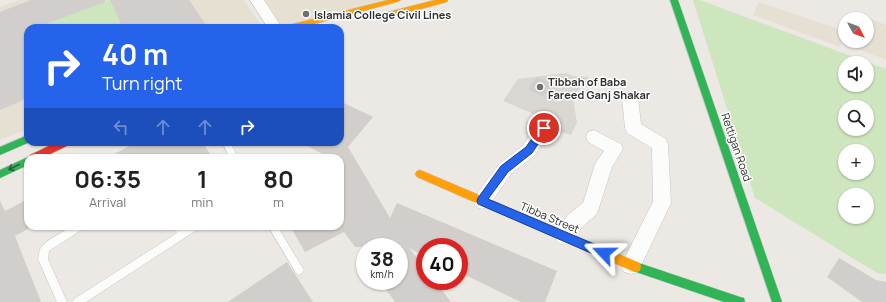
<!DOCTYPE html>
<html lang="en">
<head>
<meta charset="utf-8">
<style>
  body { margin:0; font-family:Manrope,sans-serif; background:#f2f2f2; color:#222; height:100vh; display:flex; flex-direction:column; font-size:15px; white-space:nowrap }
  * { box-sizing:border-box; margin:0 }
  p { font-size:13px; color:#767676 }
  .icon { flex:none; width:22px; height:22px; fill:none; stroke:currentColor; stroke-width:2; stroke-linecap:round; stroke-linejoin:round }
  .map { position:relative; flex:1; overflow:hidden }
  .side { position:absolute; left:24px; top:154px; width:320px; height:76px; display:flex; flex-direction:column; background:#fff; border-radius:12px; box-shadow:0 1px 3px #0004 }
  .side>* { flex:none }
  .banner { position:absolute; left:24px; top:24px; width:320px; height:122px; border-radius:12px; box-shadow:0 1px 3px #0004; background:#2563eb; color:#fff; overflow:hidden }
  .needle { width:26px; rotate:131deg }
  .fabs { position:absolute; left:838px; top:12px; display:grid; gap:8px }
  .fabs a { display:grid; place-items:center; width:36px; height:36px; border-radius:50%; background:#fff; box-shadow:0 1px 3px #0004; font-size:20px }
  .speed { position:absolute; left:356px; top:238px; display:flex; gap:8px; font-size:20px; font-weight:700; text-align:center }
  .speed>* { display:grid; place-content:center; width:52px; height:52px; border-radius:50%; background:#fff; box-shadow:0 1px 3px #0004; line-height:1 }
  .speed small { font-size:10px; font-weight:400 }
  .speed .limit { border:6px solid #d22; background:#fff; color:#111 }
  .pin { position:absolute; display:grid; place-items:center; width:34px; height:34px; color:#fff; margin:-17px; border:2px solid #fff; border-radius:50%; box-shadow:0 1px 4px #0007 }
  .me { position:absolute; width:44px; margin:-22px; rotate:293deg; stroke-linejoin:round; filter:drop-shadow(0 0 3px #0008) }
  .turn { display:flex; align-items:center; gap:14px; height:84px; padding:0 12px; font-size:18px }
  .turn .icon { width:52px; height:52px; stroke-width:2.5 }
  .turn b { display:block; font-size:28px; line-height:34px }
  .lanes { display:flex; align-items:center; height:38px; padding:0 12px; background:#0003; justify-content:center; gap:20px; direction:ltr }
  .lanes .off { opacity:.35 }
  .eta { display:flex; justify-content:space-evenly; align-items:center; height:68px; text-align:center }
  .eta b { font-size:24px; font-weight:700; line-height:28px }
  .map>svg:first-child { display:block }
  .education { fill:#e6e0d3 }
  .green { fill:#cee6be; fill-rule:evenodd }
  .plaza { fill:#dad6d2 }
  .building { fill:#d1cecb }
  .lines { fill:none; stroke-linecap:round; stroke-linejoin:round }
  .lane-casing { stroke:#c5c4c5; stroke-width:1 }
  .street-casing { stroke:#c5c4c5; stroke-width:1 }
  .fast-casing { stroke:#c5c4c5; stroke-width:1 }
  .slow-casing { stroke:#c5c4c5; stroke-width:1 }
  .jam-casing { stroke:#c5c4c5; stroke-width:1 }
  .lane { fill:#fcfcfb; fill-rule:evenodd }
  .street { fill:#fcfcfb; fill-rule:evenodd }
  .fast { fill:#30b455; fill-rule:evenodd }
  .slow { fill:#ff9f0a; fill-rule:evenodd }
  .jam { fill:#e5322d; fill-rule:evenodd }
  .oneway { stroke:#2f5d3c }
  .route { fill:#2563eb; stroke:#184099 }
  .poi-dot { fill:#706f6e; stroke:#fff; stroke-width:1.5 }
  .labels { text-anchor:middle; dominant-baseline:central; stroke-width:3; stroke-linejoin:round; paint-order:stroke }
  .poi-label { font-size:11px; font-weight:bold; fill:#2e2e2e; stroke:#fff; text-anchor:start }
  .street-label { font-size:11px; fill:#2e2e2e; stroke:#fff }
</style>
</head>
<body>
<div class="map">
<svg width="886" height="302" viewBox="0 0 886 302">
  <rect width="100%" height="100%" fill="#ece8e4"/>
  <g class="education">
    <path d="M19 0H244L263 28H28V129L0 140V7Z"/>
    <path d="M257 0H399L293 28H274Z"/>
    <path d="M759 2 844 31 840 47 753 15Z"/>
    <path d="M861 15 886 25V60L848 45 850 41H867V19H859Z"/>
  </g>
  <g class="green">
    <path d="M110 0 152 16 123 28H35Z"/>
    <path d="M693 0H700L886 69V274L877 273 755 198ZM845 63H867V85H845ZM845 107H867V129H845ZM845 151H867V173H845ZM845 195H867V217H845Z"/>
  </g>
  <path class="plaza" d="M566 73 573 76 589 77 573 98 577 123 571 135 544 128 535 124 541 117 503 101 518 79Z"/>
  <g class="building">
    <path d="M31 0H105V2L35 28H28V98L0 110V12Z"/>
    <path d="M110 0H189L208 28H123Z"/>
    <path d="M537 77 554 84 544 97 527 89Z"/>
    <path d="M340 101 373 117 348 147 390 218 397 203 557 271 545 302H521L459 272V247H425V256L409 248 425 268V281H435L451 302H395L380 281H399V247H355L344 232 305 252 290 226H340V158H330L300 142H340Z"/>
    <path d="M137 142H202L213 158H107Z"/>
    <path d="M28 199V229L15 236 41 302H0V201L5 211Z"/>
    <path d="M839 258 876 280 886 282V302H862L827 277Z"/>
    <path d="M287 262 313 302H228Z"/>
  </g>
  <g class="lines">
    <defs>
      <g id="lane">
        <path d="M222 142H230L238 158H230Z"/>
        <path d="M72 226H84L83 229 49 251 48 259 67 302H57L38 259 40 249 46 242Z"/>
        <path d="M174 226H183L184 228 187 226H199L198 229 186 237 86 302H72L74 299 177 233Z"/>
        <path d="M268 226H277L302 267 304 270 302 273 299 275 296 273Z"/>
      </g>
      <g id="street">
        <path d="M250 0H264L282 28H268Z"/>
        <path d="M630 92 636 94 638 98 641 124 666 139 668 144 671 203 638 272 631 274 624 272 621 265 653 202 652 148 627 133 625 128 622 98 624 94Z"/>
        <path d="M544 121 550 123 552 128 535 155 511 174 488 207 482 209 476 207 473 201 476 195 499 164 523 145 538 123Z"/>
        <path d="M594 130 621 144 623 149 612 167 597 214 583 226 571 242 564 245 557 242 555 236 557 230 569 214 583 203 595 164 604 151 588 142 586 137 588 132Z"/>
      </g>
      <g id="fast">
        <path d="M670 0H678L782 302H772Z"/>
        <path d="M28 135V142H30L0 155V147Z"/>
        <path d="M28 157 30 158H28V165L0 178V170Z"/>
        <path d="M636 262 740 297 744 298 745 302H724L636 272 632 271 631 267 632 263Z"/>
      </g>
      <g id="slow">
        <path d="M388 0H401L397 2 299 28H285L289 25Z"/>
        <path d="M435 0H448L447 2 380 20 376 17 377 15Z"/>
        <path d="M420 170 640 263 641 267 640 271 636 272 632 271 417 177 415 174 417 171Z"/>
      </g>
      <path id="jam" d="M57 142H70L69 145 42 158H28L30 155Z"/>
    </defs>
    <use href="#lane" class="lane-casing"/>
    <use href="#street" class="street-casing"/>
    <use href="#fast" class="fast-casing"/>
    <use href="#slow" class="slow-casing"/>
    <use href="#jam" class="jam-casing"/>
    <use href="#lane" class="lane"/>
    <use href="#street" class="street"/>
    <use href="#fast" class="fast"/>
    <use href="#slow" class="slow"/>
    <use href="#jam" class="jam"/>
  </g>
  <defs><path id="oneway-shaft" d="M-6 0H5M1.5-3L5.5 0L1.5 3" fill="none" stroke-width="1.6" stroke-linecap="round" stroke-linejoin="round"/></defs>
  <use class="oneway" href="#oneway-shaft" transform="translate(14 167) rotate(154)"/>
  <path class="route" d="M544 125 549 128 532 153 508 172 488 199 608 250 609 253 608 257 604 258 600 257 478 204 477 201 478 198 501 166 526 147 541 126Z"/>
  <g class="poi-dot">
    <circle cx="306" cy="14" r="4"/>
    <circle cx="540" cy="87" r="4"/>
  </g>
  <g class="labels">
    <g class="poi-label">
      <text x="314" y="14">Islamia College Civil Lines</text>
      <text x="548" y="81">Tibbah of Baba<tspan x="548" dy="13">Fareed Ganj Shakar</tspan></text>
    </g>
    <g class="street-label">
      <text transform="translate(737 147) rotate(71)">Rettigan Road</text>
      <text transform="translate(550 217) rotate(23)">Tibba Street</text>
    </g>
  </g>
</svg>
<div class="fabs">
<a><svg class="needle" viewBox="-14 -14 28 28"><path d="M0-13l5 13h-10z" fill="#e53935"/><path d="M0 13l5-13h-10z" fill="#767676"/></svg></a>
<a><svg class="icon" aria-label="sound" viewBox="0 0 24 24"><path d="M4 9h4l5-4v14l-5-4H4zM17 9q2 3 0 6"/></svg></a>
<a><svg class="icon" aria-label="search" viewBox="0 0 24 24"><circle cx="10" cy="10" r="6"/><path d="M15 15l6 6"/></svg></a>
<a>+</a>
<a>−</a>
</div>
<div class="speed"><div>38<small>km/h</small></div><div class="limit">40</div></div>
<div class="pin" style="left:544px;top:128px;background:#d93025"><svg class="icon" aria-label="arrive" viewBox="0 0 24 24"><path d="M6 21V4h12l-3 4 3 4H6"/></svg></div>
<svg class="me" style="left:604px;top:253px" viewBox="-20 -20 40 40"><path d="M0-17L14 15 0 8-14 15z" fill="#2563eb" stroke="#fff" stroke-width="4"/></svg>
<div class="banner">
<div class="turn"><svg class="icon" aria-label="right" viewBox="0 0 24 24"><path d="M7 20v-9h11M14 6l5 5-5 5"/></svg><div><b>40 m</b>Turn right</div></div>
<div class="lanes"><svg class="icon off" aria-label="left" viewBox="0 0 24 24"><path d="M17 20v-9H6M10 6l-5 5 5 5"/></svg><svg class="icon off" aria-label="ahead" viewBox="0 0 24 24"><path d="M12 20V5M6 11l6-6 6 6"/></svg><svg class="icon off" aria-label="ahead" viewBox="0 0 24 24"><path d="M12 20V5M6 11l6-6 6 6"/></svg><svg class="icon" aria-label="right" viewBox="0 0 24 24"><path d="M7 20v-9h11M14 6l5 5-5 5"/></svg></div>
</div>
<section class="side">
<div class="eta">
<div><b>06:35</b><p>Arrival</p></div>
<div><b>1</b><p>min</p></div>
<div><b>80</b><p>m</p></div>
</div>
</section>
</div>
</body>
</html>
